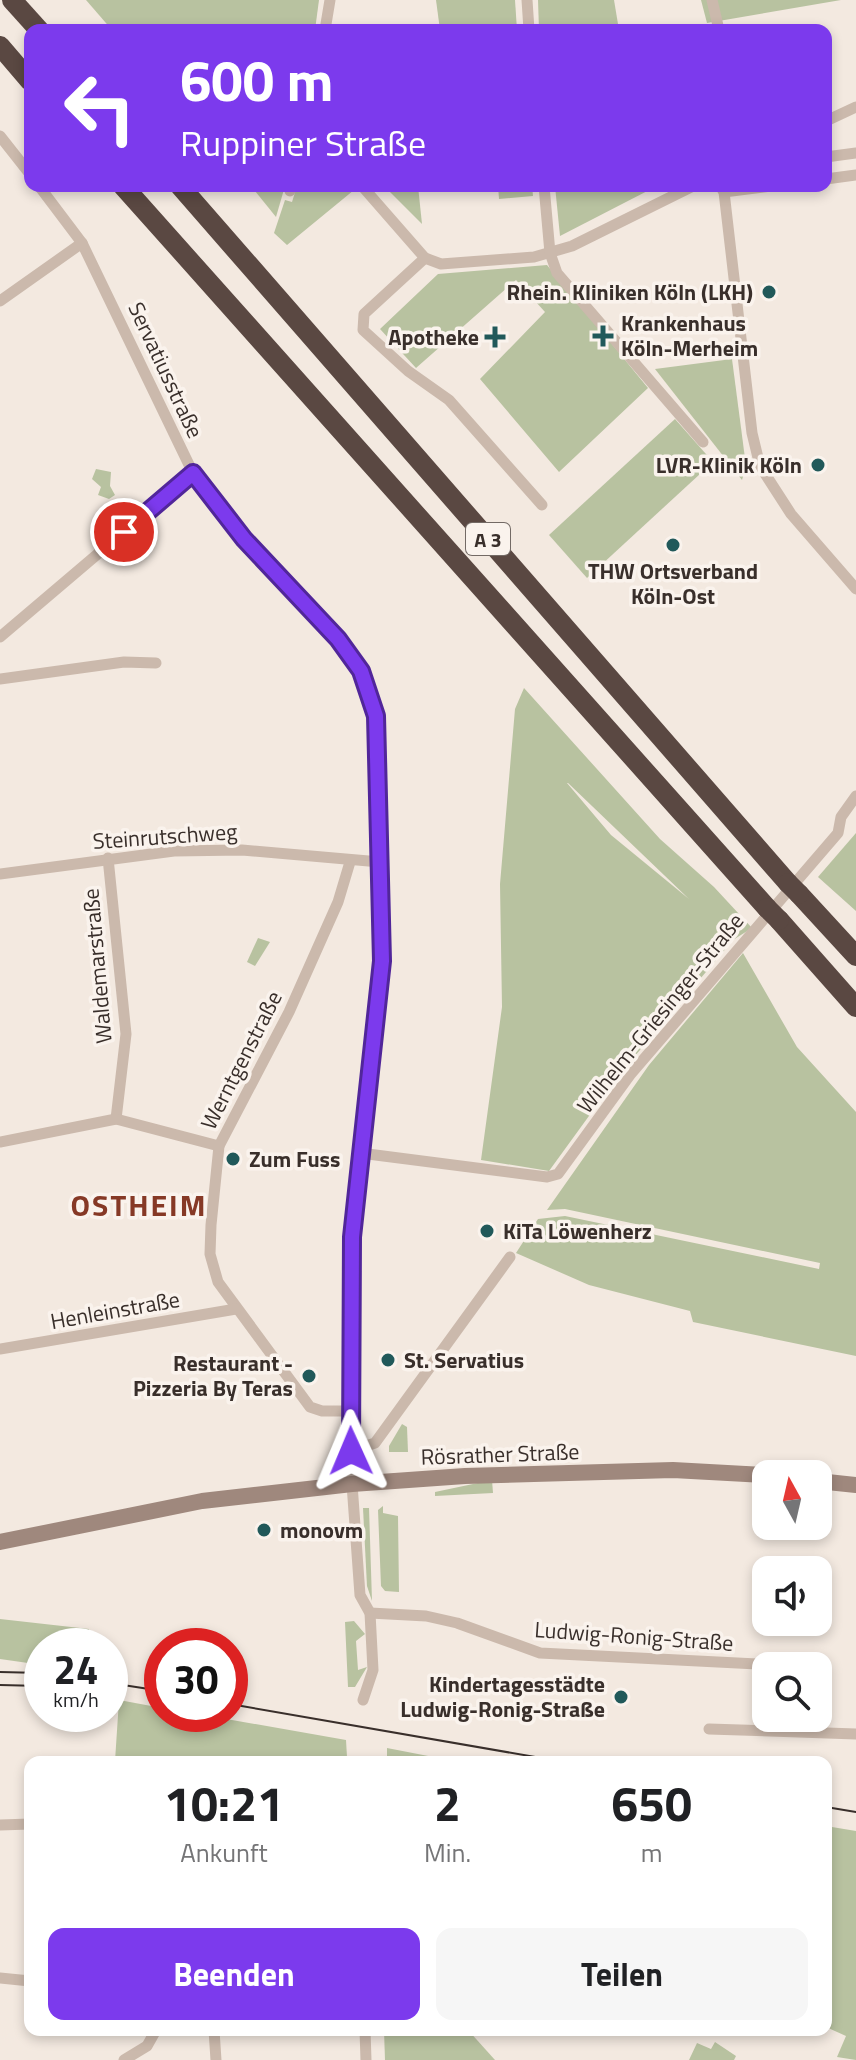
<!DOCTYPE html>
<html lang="de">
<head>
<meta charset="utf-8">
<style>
  body { margin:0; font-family:"Titillium Web",sans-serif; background:#f6f6f6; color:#202124; height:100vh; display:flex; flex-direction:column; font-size:30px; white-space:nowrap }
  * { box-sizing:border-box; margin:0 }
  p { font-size:26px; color:#757577 }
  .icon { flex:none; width:44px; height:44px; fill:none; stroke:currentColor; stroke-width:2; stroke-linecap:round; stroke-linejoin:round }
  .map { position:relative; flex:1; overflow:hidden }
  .side { position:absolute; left:24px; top:1756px; width:808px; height:280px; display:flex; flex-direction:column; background:#fff; border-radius:16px; box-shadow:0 4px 12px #0003 }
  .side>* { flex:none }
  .top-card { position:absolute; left:24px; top:24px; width:808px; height:168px; border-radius:16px; box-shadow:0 4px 12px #0003; background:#7c3aed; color:#fff; overflow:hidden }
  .needle { width:52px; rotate:352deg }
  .fabs { position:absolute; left:752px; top:1460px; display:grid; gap:16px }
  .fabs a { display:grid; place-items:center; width:80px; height:80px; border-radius:16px; background:#fff; box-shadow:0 4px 12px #0003; font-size:40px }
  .speed { position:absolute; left:24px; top:1628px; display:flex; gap:16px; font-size:40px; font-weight:700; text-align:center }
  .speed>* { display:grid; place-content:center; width:104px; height:104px; border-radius:50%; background:#fff; box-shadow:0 4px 12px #0003; line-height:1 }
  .speed small { font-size:20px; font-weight:400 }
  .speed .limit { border:12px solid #d22; background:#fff; color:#111 }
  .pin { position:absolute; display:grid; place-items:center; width:68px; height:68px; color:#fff; margin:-34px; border:4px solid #fff; border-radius:50%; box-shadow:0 2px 8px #0007 }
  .me { position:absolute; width:88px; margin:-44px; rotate:359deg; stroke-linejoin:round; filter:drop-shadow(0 0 6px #0008) }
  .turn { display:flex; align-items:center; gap:28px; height:168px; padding:0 24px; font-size:36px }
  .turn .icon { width:104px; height:104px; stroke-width:2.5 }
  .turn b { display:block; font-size:56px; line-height:68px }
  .eta { display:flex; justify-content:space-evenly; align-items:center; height:136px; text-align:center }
  .eta b { font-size:48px; font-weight:700; line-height:56px }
  .cta { display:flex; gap:16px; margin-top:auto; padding:16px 24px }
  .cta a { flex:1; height:92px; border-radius:16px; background:#7c3aed; color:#fff; font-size:32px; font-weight:700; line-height:92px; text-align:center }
  .cta a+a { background:#f6f6f6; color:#202124 }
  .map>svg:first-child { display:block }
  .green { fill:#b8c2a0; fill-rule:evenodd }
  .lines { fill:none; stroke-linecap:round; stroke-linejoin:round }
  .street { stroke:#cbb9ac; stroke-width:11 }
  .secondary { stroke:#9f887d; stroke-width:16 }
  .highway { stroke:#5a4842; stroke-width:20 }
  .tram { stroke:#392f2b; stroke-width:2 }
  .highway-bridge { stroke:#5a4842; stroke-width:20 }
  .route-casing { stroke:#51269a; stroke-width:20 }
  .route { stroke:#7c3aed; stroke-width:14 }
  .poi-dot { fill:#21595a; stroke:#faf3ed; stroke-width:3 }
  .labels { text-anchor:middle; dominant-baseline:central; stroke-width:7; stroke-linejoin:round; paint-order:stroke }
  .shield { fill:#faf3ed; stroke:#736a65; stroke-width:2 }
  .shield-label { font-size:20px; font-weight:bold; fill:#392f2b }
  .poi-label { font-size:22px; font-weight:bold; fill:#392f2b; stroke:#faf3ed; text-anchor:end }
  .street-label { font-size:22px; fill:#392f2b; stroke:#faf3ed }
  .district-label { font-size:30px; font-weight:bold; letter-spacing:2px; fill:#863926; stroke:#faf3ed }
</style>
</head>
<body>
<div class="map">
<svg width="856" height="2060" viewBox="0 0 856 2060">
  <rect width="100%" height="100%" fill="#f3e9e0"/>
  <g class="green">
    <path d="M86 0H319L315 30H112Z"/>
    <path d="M436 0H515L517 30H440Z"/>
    <path d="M538 0H614L619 30H539Z"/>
    <path d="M701 0H841L707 23Z"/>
    <path d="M251 186H285L276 217Z"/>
    <path d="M297 186H350L354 190 287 245 274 233 285 200 292 202Z"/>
    <path d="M384 186H418L422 224Z"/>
    <path d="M498 186H532L533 196 499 199Z"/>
    <path d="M555 186H657L560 236Z"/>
    <path d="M547 265 648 388 559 472 480 379 545 312 516 280 416 368 380 329 438 274Z"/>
    <path d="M732 359 746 466 742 480 655 369Z"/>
    <path d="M675 419 713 462 587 578 549 535Z"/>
    <path d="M96 469 111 472 110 486 115 495 109 499 98 495 101 487 92 479Z"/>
    <path d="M524 688 660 839 714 887 752 928 733 940 618 1076 549 1171 481 1160 502 1007 500 884 515 709ZM567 783H568L689 899 611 835Z"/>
    <path d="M856 833V911L818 877Z"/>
    <path d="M258 938 270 942 255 966 247 962Z"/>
    <path d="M743 953 797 1047 856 1112V1356L693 1322 690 1311 589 1285 516 1253 538 1219 565 1216 819 1269 820 1263 565 1209 547 1210 649 1065Z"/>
    <path d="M402 1424 407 1427 408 1452H389V1446Z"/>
    <path d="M492 1480 493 1493 435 1496V1492Z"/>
    <path d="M383 1506V1513L398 1516 399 1592 385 1591 381 1586 378 1510Z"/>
    <path d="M363 1508H369L372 1601 367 1586Z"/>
    <path d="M0 1619 89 1629 88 1646H42V1665L0 1659Z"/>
    <path d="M354 1621 365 1634 356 1641 358 1670 367 1667 355 1687H348L345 1622Z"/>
    <path d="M119 1700 162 1708V1714H198L346 1740 347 1757 115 1761Z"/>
    <path d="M387 1748 459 1762H387Z"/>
    <path d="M826 1826 856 1831V2060L837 2057 846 2036 826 2027Z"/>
    <path d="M384 2030H468L495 2060H385Z"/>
    <path d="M715 2042 736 2056 734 2060H689L697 2043 711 2049Z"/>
  </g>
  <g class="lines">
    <g class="street">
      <path d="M527 0 529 30"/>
      <path d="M712 0 719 30"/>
      <path d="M325 30 330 0"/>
      <path d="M826 121 856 107"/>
      <path d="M0 136 30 174"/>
      <path d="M826 157 856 153"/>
      <path d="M826 179 856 175"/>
      <path d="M39 186 82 243 193 473 244 539 338 639 371 691 378 730 382 961 352 1237 350 1304 352 1484 360 1595 370 1613 373 1670 363 1700"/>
      <path d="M362 186 425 258 441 264 534 257 572 246 693 186"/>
      <path d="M544 186 550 253 557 273 703 442"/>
      <path d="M720 186 724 192 752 433 760 466 791 514 856 589"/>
      <path d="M290 191 292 186"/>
      <path d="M724 192 771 186"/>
      <path d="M425 258 364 314 363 330 408 371 449 400 542 505"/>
      <path d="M0 301 82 243"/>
      <path d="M0 637 193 473"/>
      <path d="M0 679 124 662 156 663"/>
      <path d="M108 858 126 1034 116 1119"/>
      <path d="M350 862 338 902 289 1012 219 1146 211 1225 210 1254 218 1282 310 1407 322 1411H350"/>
      <path d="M0 874 174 851 242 850 380 862"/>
      <path d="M0 1142 116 1119 219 1146"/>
      <path d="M360 1153 547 1177 558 1174 630 1075 838 833 841 817 856 796"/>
      <path d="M0 1349 236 1309"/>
      <path d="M351 1451 375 1443 510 1257"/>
      <path d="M370 1613 426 1616 457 1623 540 1653 757 1664"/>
      <path d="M709 1729 856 1734"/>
      <path d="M0 1825 30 1824"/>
      <path d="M0 1978 30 1981"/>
      <path d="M214 2030 216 2060"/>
      <path d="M365 2030 366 2060"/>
      <path d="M124 2060 147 2046 156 2030"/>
    </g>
    <g class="secondary">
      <path d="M818 1481 856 1485"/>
      <path d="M0 1542 202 1501 352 1484 465 1476 673 1470 766 1475"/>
    </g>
    <g class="highway">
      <path d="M12 0 39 30"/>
      <path d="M0 46 30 81"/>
      <path d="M123 186 767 908"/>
      <path d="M180 186 788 883"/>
      <path d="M799 894 856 956"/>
      <path d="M779 920 856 1007"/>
    </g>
    <g class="tram">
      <path d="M0 1672 42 1673"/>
      <path d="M110 1683 162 1691"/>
      <path d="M0 1685 42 1686"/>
      <path d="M230 1704 564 1762"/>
      <path d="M826 1807 856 1812"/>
    </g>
    <g class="highway-bridge">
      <path d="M788 883 799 894"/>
      <path d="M767 908 779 920"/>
    </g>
  </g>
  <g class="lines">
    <defs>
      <path id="route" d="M124 532 193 473 244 539 338 639 361 671 376 716 382 961 352 1237 351 1451"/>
    </defs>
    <use href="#route" class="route-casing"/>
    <use href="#route" class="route"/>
  </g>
  <g class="poi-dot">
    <circle cx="769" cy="292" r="8"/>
    <path d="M599 324h8v8h8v8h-8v8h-8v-8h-8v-8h8z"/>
    <path d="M491 325h8v8h8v8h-8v8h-8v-8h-8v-8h8z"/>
    <circle cx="818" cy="465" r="8"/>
    <circle cx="673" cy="545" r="8"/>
    <circle cx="233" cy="1159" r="8"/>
    <circle cx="487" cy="1231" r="8"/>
    <circle cx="388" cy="1360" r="8"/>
    <circle cx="309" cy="1376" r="8"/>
    <circle cx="264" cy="1530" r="8"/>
    <circle cx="621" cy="1697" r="8"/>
  </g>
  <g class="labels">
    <rect class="shield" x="466" y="523" width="44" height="32" rx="6"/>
    <g class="shield-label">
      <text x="488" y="539">A 3</text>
    </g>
    <g class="poi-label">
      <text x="753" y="292">Rhein. Kliniken Köln (LKH)</text>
      <text x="621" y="323" text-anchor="start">Krankenhaus<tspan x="621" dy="25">Köln-Merheim</tspan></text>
      <text x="479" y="337">Apotheke</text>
      <text x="802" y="465">LVR-Klinik Köln</text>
      <text x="673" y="571" text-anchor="middle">THW Ortsverband<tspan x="673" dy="25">Köln-Ost</tspan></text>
      <text x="249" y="1159" text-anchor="start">Zum Fuss</text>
      <text x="503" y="1231" text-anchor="start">KiTa Löwenherz</text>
      <text x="404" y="1360" text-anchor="start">St. Servatius</text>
      <text x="293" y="1363">Restaurant -<tspan x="293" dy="25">Pizzeria By Teras</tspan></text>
      <text x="280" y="1530" text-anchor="start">monovm</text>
      <text x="605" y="1684">Kindertagesstädte<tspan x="605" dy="25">Ludwig-Ronig-Straße</tspan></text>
    </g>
    <g class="street-label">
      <text transform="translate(166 370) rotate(65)">Servatiusstraße</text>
      <text transform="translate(165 836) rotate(-4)">Steinrutschweg</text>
      <text transform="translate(97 966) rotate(-95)">Waldemarstraße</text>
      <text transform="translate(660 1013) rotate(-51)">Wilhelm-Griesinger-Straße</text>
      <text transform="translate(241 1060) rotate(-63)">Werntgenstraße</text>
      <text transform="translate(115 1310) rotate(-10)">Henleinstraße</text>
      <text transform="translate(500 1454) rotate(-2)">Rösrather Straße</text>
      <text transform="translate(634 1636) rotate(4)">Ludwig-Ronig-Straße</text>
    </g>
    <g class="district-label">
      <text x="139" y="1205">OSTHEIM</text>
    </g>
  </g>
</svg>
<div class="fabs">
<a><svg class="needle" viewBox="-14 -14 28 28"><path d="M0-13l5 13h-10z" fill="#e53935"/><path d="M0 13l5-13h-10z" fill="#757577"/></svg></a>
<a><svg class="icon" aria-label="sound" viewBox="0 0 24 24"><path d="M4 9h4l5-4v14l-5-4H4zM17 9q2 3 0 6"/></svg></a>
<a><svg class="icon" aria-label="search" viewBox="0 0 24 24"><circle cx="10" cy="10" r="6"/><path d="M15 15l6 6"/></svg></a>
</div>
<div class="speed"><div>24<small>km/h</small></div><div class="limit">30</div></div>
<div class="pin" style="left:124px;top:532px;background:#d93025"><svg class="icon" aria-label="arrive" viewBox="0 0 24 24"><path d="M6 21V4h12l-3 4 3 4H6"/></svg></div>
<svg class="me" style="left:351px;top:1451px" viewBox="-20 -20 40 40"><path d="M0-17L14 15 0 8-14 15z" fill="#7c3aed" stroke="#fff" stroke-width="4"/></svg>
<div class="top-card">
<div class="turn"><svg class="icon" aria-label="left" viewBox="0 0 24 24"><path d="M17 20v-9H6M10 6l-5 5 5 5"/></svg><div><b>600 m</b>Ruppiner Straße</div></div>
</div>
<section class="side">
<div class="eta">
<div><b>10:21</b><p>Ankunft</p></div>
<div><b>2</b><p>Min.</p></div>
<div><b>650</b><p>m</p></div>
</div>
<div class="cta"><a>Beenden</a><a>Teilen</a></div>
</section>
</div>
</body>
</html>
